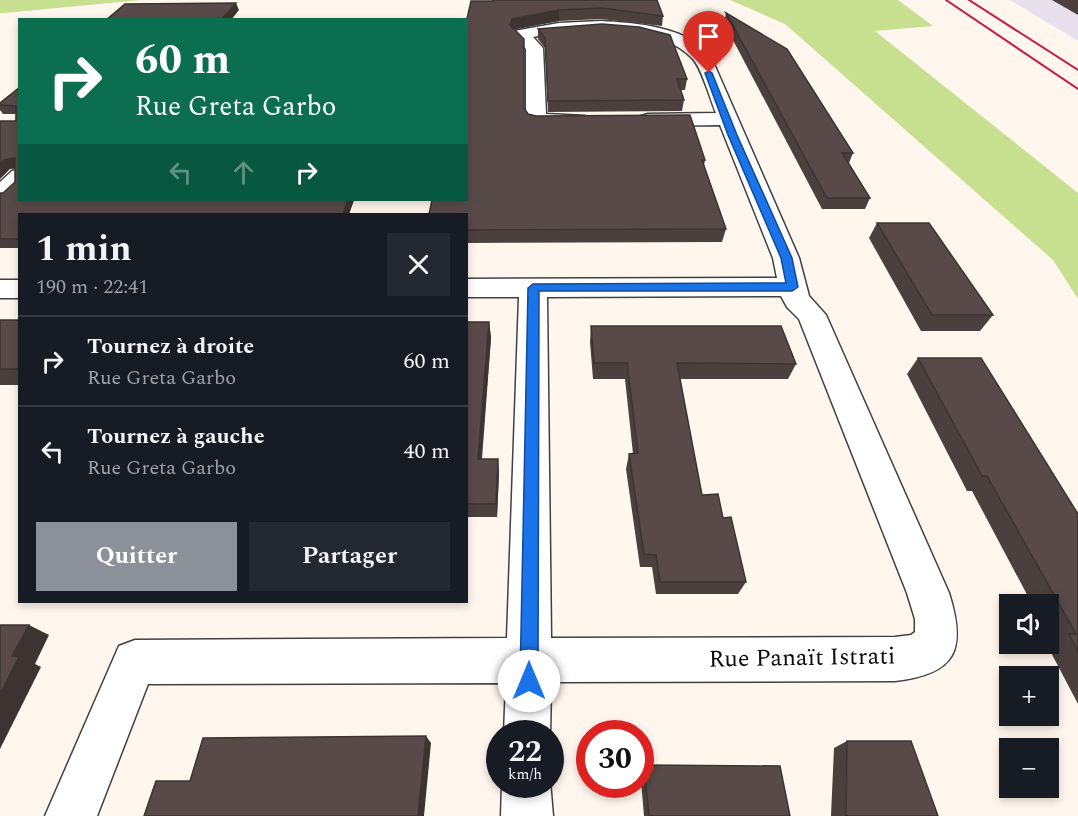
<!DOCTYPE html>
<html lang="fr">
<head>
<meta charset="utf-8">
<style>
  body { margin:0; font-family:Spectral,serif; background:#242831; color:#f1f3f6; height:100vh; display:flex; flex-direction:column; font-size:22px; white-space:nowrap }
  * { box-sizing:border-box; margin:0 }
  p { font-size:20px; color:#9ea1a6 }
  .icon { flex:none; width:33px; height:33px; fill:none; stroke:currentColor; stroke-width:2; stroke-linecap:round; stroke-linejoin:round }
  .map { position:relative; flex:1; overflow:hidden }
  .details { position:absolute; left:18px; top:213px; width:450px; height:390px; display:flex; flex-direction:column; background:#171b24; border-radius:0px; box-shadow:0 3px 9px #0003 }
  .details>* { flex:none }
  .top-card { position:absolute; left:18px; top:18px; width:450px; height:183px; border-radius:0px; box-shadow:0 3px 9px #0003; background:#0b6e4f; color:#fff; overflow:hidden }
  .tools { position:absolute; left:999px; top:594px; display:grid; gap:12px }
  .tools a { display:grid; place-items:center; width:60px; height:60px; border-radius:0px; background:#171b24; box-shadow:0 3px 9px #0003; font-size:30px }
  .speed { position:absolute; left:486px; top:720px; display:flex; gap:12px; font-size:30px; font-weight:700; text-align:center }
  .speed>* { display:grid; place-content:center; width:78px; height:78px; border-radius:50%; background:#171b24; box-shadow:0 3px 9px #0003; line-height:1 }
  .speed small { font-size:15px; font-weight:400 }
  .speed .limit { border:9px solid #d22; background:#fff; color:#111 }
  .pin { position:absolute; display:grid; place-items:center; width:51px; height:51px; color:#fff; margin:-62px -26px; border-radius:50% 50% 50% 0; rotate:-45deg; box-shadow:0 0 6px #0007 }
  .pin .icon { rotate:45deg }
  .me { position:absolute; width:66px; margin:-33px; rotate:0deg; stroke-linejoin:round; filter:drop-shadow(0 0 4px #0008) }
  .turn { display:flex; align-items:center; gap:21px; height:126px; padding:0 18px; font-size:27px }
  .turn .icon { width:78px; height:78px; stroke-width:2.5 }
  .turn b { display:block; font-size:42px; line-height:51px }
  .lanes { display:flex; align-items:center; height:57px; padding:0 18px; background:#0003; justify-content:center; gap:30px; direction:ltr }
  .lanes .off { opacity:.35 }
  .round { display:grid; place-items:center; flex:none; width:63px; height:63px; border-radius:0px; background:#242831 }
  .overview { display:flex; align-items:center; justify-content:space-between; height:102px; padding:0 18px }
  h1 { font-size:36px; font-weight:700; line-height:45px }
  .action { display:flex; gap:12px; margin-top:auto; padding:12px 18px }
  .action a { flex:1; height:69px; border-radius:0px; background:#8c9099; color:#fff; font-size:24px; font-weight:700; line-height:69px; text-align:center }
  .action a+a { background:#242831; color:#f1f3f6 }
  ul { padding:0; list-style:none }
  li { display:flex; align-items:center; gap:18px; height:90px; padding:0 18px; border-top:2px solid #363941 }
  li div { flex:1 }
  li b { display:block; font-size:22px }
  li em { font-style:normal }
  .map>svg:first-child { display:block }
  .industrial { fill:#e8e0ed }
  .forest { fill:#c7e090 }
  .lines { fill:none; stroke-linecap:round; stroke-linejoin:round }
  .street-casing { stroke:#404040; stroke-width:3 }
  .street { fill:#fff; fill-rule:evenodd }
  .rail { stroke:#ca184a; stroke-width:2 }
  .wall { fill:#4b403e }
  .shaded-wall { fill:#3d3432 }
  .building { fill:#574a48; stroke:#3d3432; stroke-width:1.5 }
  .route { fill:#1a73e8; stroke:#114b97; stroke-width:1.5 }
  .labels { text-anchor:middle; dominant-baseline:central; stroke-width:6; stroke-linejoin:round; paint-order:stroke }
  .near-street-label { font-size:24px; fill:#0d0d0d; stroke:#fff }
</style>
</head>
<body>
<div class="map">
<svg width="1078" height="816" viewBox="0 0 1078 816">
  <rect width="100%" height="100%" fill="#fff7ed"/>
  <path class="industrial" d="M1010 0H1078V41Z"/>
  <g class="forest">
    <path d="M0 0H141L4 13H0Z"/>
    <path d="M730 0H898L933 26 875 31 1078 193V299L1053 260 785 24Z"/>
  </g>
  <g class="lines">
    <defs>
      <g id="street">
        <path d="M601 21C635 23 688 26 711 57L799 258 809 296 826 315 949 593C967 650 956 674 895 681L551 682 550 737V734H504L506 683 148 684 97 816H45L119 646 135 640 507 638 519 297H466V279L777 278 773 258 720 125 648 126 641 124 638 120 641 116 648 114 716 113C710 99 702 68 692 58 657 22 577 29 533 37L543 48 546 114 585 116 588 120 585 124C569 128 545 128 529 124L526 120V49L512 34 514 31 559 23ZM781 296 787 307 799 319 907 593 915 619V632L911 635 895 637 551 638 547 297Z"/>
        <path d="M20 169V189L8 200 0 202V182L12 171Z"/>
        <rect x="0" y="280" width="20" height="18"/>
        <path d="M550 781 553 816H501L502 784H550Z"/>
      </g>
    </defs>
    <use href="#street" class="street-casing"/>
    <use href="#street" class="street"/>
    <g class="rail">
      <path d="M946 0 1078 89"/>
      <path d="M969 0 1078 70"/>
    </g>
  </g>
  <g class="wall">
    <path d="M657 0 663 16 662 26 601 19 559 21 514 29 524 108 528 114 705 160 704 165 726 229 722 242 466 243V214L493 1Z"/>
    <path d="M1052 0H1078V15Z"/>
    <path d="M726 13 853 153 849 163 870 198 865 209H822L724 23Z"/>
    <path d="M538 29 687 79 685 90H681L684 100 682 111 548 112 545 48 538 39Z"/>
    <path d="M20 87V200H354L349 214H20V248H0V193H3L15 182V168L10 169 16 114H3L0 110V103Z"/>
    <path d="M877 223 993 315 980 331H921L869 238Z"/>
    <rect x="0" y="320" width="20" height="65"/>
    <path d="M466 322H489L491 338 482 459H498L499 473 497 517H466Z"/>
    <path d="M591 326 796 364 788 379H680L702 495 723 518 746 582 738 594H656L652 567H640L626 469 629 454H633L625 379H593L590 342Z"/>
    <path d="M918 358 1078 514V704L1047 645 1053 642 1048 635V604H1032L972 491H967L907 374Z"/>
    <path d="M847 741 938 816H831L834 748Z"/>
    <path d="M644 765 790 816H644L640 770Z"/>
  </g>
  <g class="shaded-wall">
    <path d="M236 3 239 10 231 20H221Z"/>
    <path d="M559 10V21L512 30 510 25 512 19Z"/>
    <path d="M15 158 20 168 10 169 0 179V164L4 160Z"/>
    <path d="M348 200H354L349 214H343Z"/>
    <path d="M489 322 491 338 480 473 478 459Z"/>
    <path d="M498 459 499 473 497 517 496 504Z"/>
    <path d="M29 625 49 635 35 664 41 667 0 749V694L12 656Z"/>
    <path d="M426 736 431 743 424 816H418Z"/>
  </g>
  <g class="building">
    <path d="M493 0H657L663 16 602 8 559 10 512 19 510 25 524 39V108L528 114 536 116 690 115 705 160H702L726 229 466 230V214H429L432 200H466V23L471 1H493Z"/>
    <path d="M236 3 221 20H106L125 4Z"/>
    <path d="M726 13 787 49 853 153H842L870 198H827Z"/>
    <path d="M602 24 639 27 670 35 687 79H677L684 100 548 101 545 38 538 29Z"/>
    <path d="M20 87V200H348L343 214H20V239H0V193H3L15 182V158L4 160 0 164V121H16V106L0 105V103Z"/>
    <path d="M877 223H929L993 315H932Z"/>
    <rect x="0" y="320" width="20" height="49"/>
    <path d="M466 322H489L478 459H498L496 504H466Z"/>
    <path d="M591 326H781L796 364 677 363 702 495 718 494 723 518 731 517 746 582H660L656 555 644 554 629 454 638 453 627 363H594Z"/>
    <path d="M918 358H981L1078 514V651L1069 634H1076L987 476H982Z"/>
    <path d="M0 625H29L12 656 19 657 0 694Z"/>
    <path d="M426 736 418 816H144L156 781H190L203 738Z"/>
    <path d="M847 741H911L938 816H846Z"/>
    <path d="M644 765 780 766 790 816H649Z"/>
  </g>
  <path class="route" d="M709 71 712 73 737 135 792 258 798 287 792 291H539L538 681 536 687 529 690 522 687 520 681 528 288 533 284 786 283 781 258 728 135 705 73Z"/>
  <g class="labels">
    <g class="near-street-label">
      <text transform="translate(802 658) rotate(-1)">Rue Panaït Istrati</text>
    </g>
  </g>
</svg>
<div class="tools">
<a><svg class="icon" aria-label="sound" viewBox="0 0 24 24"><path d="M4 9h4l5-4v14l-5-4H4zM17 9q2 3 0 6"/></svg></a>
<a>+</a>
<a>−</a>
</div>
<div class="speed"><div>22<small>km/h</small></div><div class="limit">30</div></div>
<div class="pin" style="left:709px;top:73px;background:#d93025"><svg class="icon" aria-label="arrive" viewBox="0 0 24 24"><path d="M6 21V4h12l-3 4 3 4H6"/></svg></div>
<svg class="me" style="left:529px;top:681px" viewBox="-20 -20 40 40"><circle r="19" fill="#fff"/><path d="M0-13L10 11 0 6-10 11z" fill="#1a73e8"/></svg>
<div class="top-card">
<div class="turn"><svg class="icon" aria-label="right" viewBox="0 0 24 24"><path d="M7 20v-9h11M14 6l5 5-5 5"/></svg><div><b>60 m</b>Rue Greta Garbo</div></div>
<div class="lanes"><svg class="icon off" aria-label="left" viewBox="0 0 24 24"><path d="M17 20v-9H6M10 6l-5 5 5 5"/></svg><svg class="icon off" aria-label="ahead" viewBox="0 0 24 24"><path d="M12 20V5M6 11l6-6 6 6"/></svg><svg class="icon" aria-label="right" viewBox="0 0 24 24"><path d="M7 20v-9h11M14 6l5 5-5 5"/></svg></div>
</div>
<section class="details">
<div class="overview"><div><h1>1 min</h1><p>190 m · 22:41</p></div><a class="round"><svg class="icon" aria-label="close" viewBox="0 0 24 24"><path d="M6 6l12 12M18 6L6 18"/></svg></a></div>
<ul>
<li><svg class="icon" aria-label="right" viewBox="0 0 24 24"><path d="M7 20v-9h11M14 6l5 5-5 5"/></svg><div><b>Tournez à droite</b><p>Rue Greta Garbo</p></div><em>60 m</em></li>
<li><svg class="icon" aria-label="left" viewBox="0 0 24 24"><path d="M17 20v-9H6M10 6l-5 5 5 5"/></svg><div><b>Tournez à gauche</b><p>Rue Greta Garbo</p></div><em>40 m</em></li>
</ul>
<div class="action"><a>Quitter</a><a>Partager</a></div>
</section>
</div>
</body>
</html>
